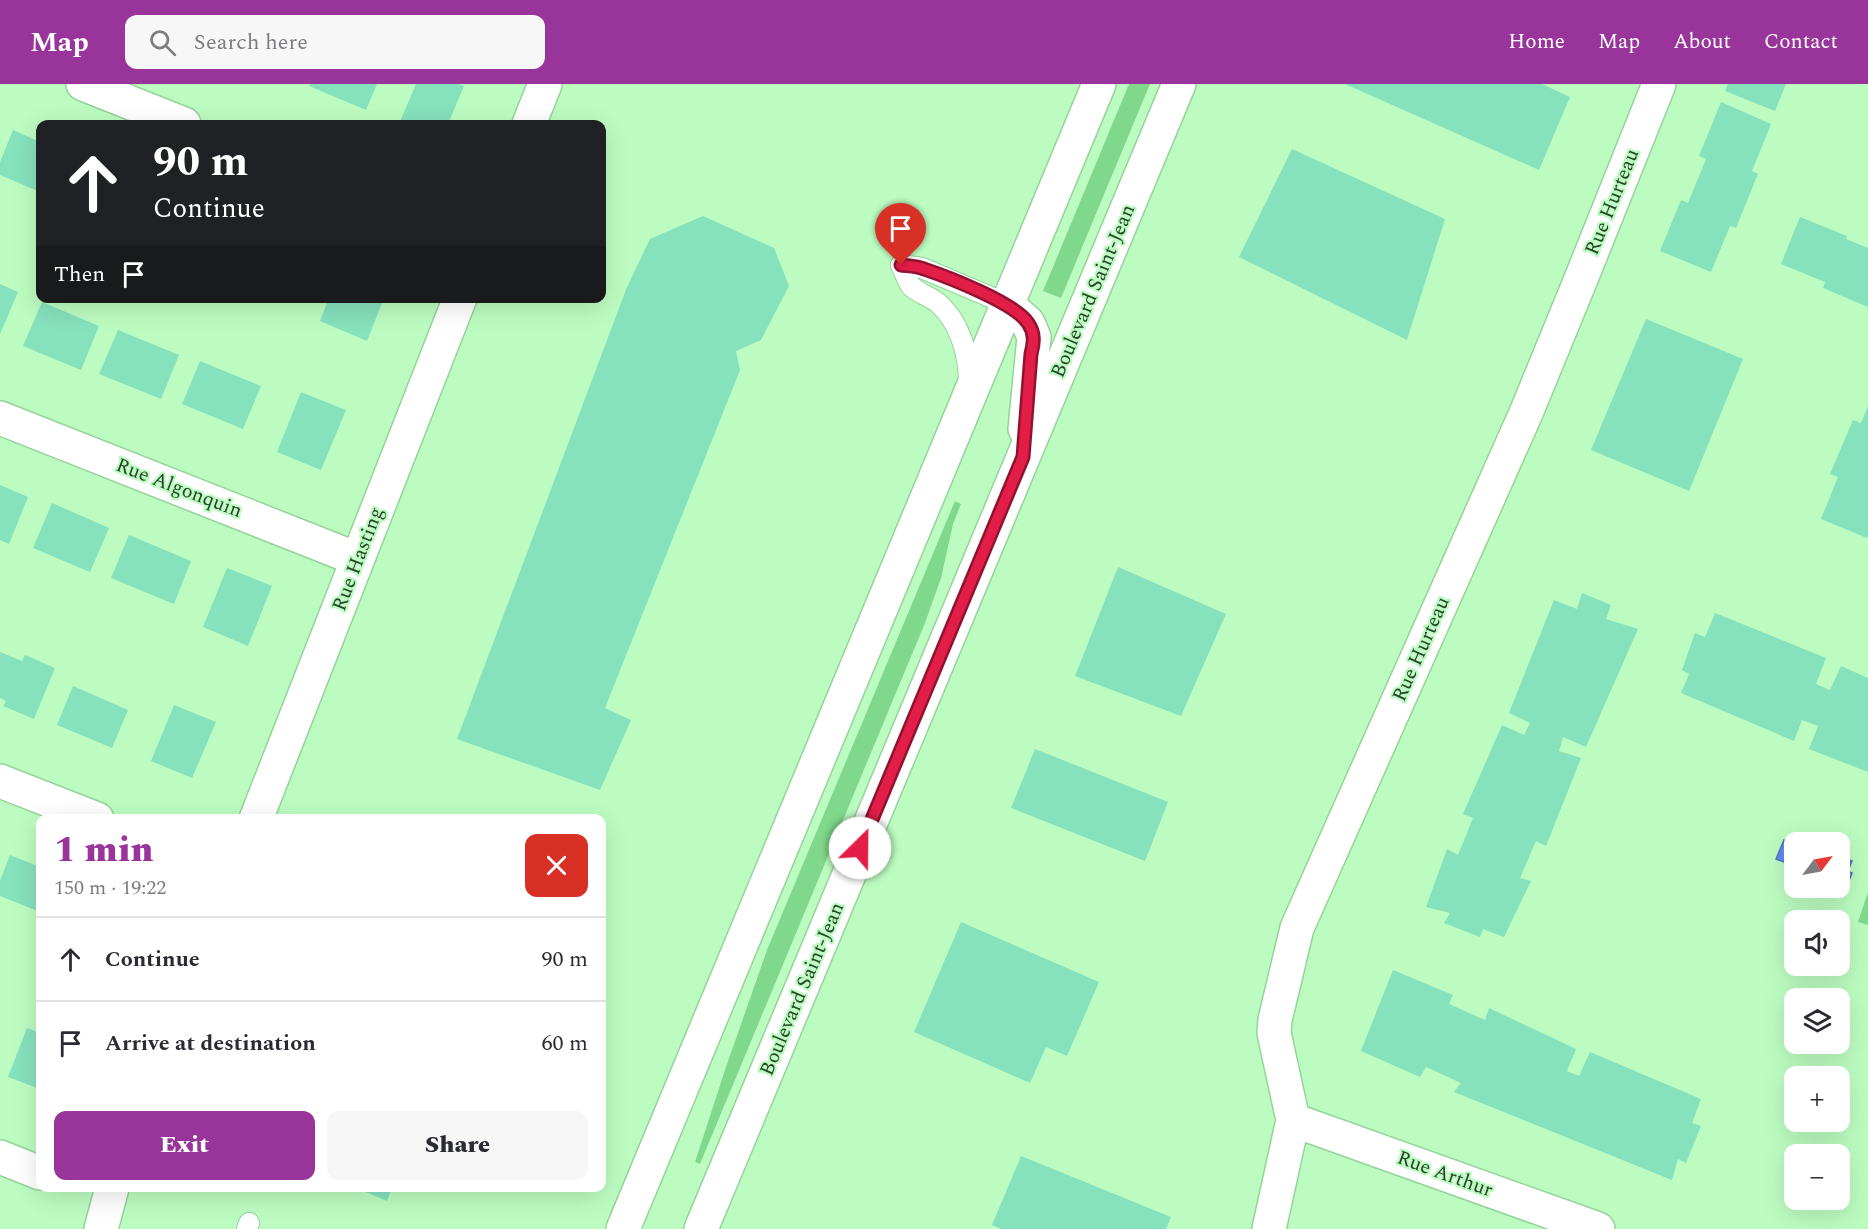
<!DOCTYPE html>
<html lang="en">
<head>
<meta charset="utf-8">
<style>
  body { margin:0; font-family:Spectral,serif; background:#f7f7f7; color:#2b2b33; height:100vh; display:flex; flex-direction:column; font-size:22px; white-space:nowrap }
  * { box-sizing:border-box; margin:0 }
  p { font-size:20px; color:#7c7c81 }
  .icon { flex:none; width:33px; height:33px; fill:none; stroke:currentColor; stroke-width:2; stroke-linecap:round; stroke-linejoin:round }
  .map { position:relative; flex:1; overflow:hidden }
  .side { position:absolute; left:36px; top:730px; width:570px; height:378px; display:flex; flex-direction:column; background:#fff; border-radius:12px; box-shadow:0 6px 24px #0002 }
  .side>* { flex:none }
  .top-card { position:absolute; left:36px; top:36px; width:570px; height:183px; border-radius:12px; box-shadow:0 6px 24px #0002; background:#202124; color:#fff; overflow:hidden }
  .needle { width:39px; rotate:58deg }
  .tools { position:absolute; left:1784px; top:748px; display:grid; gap:12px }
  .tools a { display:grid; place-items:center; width:66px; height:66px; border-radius:12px; background:#fff; box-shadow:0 6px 24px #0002; font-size:30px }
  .pin { position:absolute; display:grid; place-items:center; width:51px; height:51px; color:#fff; margin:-62px -26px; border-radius:50% 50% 50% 0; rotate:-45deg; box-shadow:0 0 6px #0007 }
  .pin .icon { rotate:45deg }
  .me { position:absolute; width:66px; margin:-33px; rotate:23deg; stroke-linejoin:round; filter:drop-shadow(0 0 4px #0008) }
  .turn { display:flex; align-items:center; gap:21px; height:126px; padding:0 18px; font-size:27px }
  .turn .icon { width:78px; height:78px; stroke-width:2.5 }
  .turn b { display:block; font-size:42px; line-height:51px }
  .then { display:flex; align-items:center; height:57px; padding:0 18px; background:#0003; gap:12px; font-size:22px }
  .round { display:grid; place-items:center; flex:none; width:63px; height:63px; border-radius:12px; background:#f7f7f7 }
  .headline { display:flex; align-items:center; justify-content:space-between; height:102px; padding:0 18px }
  h1 { font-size:36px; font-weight:800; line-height:45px; color:#98349a }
  .cta { display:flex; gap:12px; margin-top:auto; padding:12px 18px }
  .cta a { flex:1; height:69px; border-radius:12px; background:#98349a; color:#fff; font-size:24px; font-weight:800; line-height:69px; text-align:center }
  .cta a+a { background:#f7f7f7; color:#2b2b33 }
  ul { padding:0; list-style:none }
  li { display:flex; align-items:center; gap:18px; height:84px; padding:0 18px; border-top:2px solid #e1e1e2 }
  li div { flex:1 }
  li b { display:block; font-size:22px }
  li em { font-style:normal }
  header { display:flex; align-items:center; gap:36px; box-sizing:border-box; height:84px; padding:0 30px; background:#98349a; color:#fff }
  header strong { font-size:28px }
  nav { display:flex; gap:33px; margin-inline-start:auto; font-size:21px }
  .search { width:420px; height:54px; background:#f7f7f7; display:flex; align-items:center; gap:15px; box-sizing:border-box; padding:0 21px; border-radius:12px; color:#7c7c81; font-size:22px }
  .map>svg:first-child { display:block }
  .green { fill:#7fd88b }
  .water { fill:#6289f6; stroke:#5174b9; stroke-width:1.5 }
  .building { fill:#86e1bd }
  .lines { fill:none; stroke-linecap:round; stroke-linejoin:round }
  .service-casing { stroke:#94d39a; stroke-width:22 }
  .minor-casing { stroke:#94d39a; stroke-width:36 }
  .secondary-casing { stroke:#94d39a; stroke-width:36 }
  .service { stroke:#fff; stroke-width:20 }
  .minor { stroke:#fff; stroke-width:33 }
  .secondary { stroke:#fff; stroke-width:33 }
  .route-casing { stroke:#92132f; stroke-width:15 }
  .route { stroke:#e11d48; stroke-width:10 }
  .labels { text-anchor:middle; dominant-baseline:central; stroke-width:4.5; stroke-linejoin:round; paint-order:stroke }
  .street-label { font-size:20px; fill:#28422b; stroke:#bcfcc1 }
</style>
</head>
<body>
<header>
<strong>Map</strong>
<div class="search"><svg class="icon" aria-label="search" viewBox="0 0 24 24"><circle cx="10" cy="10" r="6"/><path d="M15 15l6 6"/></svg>Search here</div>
<nav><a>Home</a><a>Map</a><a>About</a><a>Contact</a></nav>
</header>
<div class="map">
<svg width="1868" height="1145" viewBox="0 0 1868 1145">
  <rect width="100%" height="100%" fill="#bcfcc1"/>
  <g class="green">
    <path d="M1129 0H1150L1061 214 1043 207Z"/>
    <path d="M955 417 961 420 953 440 941 494 925 539 700 1080 695 1078 726 983 767 866Z"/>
    <path d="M1868 808V841L1858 838Z"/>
  </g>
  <g class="water">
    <path d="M1784 756 1794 760V782L1776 775Z"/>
    <path d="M1839 772 1852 777 1848 787 1852 789 1847 802 1841 800 1837 808 1827 804H1839Z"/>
  </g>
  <g class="building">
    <path d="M310 0H377L366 26 309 2Z"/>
    <path d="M416 0H459L464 2 448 40H399Z"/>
    <path d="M1345 0H1542L1570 13 1539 86Z"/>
    <path d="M1728 0H1786L1775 27 1725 7Z"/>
    <path d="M1721 18 1771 40 1752 87 1758 90 1736 144 1730 142 1711 188 1660 167 1681 116 1688 119 1706 75 1699 72Z"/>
    <path d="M13 46 40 58V108L0 91V78Z"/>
    <path d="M1292 65 1445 135 1407 256 1239 173Z"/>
    <path d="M703 132 774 164 789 202 761 256 736 267 740 286 605 624 631 636 600 706 457 655 627 203 650 155Z"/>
    <path d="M1800 133 1847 152 1846 155 1868 164V223L1823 204 1825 198 1781 180Z"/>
    <path d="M0 200 18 208 0 250Z"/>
    <path d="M329 214H384L367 257 320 237Z"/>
    <path d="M42 218 99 242 81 286 23 262Z"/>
    <path d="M1646 235 1743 275 1689 407 1591 366Z"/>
    <path d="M118 246 179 271 161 315 99 290Z"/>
    <path d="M200 277 261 302 243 345 182 320Z"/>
    <path d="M301 308 346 326 321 386 277 368Z"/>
    <path d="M1868 322V452L1867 454 1821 435 1838 393 1830 390 1853 336 1861 339Z"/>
    <path d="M0 401 28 413 9 460 0 456Z"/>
    <path d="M52 419 109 444 90 488 33 464Z"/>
    <path d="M129 451 191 477 174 520 111 494Z"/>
    <path d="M1118 483 1226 530 1181 632 1075 592Z"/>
    <path d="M227 484 272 502 248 562 203 543Z"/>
    <path d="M1582 509 1611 521 1606 535 1638 545 1586 663 1563 653 1559 667 1581 674 1546 762 1536 757 1520 794 1531 797 1504 853 1483 845 1480 853 1444 839 1450 829 1426 823 1447 765 1458 771 1473 734 1463 730 1502 641 1524 651 1530 639 1509 629 1554 516 1577 525Z"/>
    <path d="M1715 529 1826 574 1816 600 1830 606 1841 582 1868 594V688L1809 665 1818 642 1802 636 1794 657 1681 609 1689 590 1682 586 1695 549 1705 553Z"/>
    <path d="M0 568 22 577 25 571 55 584 34 635 3 622 6 617 0 614Z"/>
    <path d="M73 602 128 626 112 664 57 641Z"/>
    <path d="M174 621 216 638 192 694 151 677Z"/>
    <path d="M1035 665 1168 718 1145 777 1011 724Z"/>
    <path d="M10 771 40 783V828L0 812V797Z"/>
    <path d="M961 838 1099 898 1067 972 1046 963 1030 999 914 948Z"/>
    <path d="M1393 886 1453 911 1449 920 1485 936 1489 924 1576 965 1567 987 1579 992 1590 968 1701 1015 1692 1039 1701 1042 1686 1079 1678 1075 1672 1096 1454 1008 1461 999 1426 983 1420 993 1361 967Z"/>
    <path d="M27 944 40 949V1005L8 993Z"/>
    <path d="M1021 1072 1171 1133 1166 1145H1001L992 1141Z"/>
    <path d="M356 1104H392L387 1117Z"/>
  </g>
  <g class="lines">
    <defs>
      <g id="service">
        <path d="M901 181C904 187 907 196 911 202 916 208 931 213 938 219 960 238 969 271 969 299"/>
        <path d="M901 181 922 184 1007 220"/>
        <path d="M247 1145 249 1139"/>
      </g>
      <g id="minor">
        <path d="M83 0 184 40"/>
        <path d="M529 40 545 0"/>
        <path d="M0 334 357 475"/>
        <path d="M0 697 97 735"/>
        <path d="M256 735 460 214"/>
        <path d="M1293 1036 1598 1145"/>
        <path d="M0 1073 40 1089"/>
        <path d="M101 1145 112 1104"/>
        <path d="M1269 1145 1293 1036 1274 949 1275 936 1297 844 1526 329 1583 190 1659 0"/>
      </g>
      <g id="secondary">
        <path d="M1007 220 1028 239 1034 253 1025 345"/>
        <path d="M623 1145 1099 0"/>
        <path d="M701 1145 1179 0"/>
      </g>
    </defs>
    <use href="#service" class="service-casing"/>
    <use href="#minor" class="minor-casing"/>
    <use href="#secondary" class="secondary-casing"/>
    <use href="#service" class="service"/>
    <use href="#minor" class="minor"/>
    <use href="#secondary" class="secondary"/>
  </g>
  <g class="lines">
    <defs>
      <path id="route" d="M860 764 1023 373 1031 270C1034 259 1035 249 1028 239 1015 219 948 193 924 185 917 182 909 182 901 181"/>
    </defs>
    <use href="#route" class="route-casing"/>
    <use href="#route" class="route"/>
  </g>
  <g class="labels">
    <g class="street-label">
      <text transform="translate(1612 118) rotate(-68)">Rue Hurteau</text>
      <text transform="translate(1093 207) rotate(-67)">Boulevard Saint-Jean</text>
      <text transform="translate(179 404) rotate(21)">Rue Algonquin</text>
      <text transform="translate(358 475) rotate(-69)">Rue Hasting</text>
      <text transform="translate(1421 565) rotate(-66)">Rue Hurteau</text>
      <text transform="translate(802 905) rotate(-67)">Boulevard Saint-Jean</text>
      <text transform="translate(1445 1090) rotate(20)">Rue Arthur</text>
    </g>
  </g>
</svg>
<div class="tools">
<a><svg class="needle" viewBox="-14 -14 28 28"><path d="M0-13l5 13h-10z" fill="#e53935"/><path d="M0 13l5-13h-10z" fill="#7c7c81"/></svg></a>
<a><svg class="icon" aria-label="sound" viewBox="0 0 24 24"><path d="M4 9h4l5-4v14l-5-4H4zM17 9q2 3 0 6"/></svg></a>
<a><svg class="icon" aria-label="layers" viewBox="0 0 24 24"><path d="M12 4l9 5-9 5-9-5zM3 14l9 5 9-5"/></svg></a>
<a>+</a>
<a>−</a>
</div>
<div class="pin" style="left:901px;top:181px;background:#d93025"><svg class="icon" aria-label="arrive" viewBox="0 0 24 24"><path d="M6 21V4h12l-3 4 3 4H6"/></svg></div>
<svg class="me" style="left:860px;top:764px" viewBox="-20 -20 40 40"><circle r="19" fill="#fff"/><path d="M0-13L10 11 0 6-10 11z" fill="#e11d48"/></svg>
<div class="top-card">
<div class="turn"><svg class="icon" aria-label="ahead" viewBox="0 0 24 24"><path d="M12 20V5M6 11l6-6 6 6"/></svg><div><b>90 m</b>Continue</div></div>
<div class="then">Then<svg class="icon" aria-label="arrive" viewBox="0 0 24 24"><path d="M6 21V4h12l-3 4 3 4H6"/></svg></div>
</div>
<section class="side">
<div class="headline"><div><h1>1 min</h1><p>150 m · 19:22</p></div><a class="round" style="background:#d93025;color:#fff"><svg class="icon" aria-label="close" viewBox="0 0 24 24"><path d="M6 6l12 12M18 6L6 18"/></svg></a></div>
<ul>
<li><svg class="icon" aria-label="ahead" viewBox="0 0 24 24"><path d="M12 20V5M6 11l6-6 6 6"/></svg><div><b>Continue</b></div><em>90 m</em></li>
<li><svg class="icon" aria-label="arrive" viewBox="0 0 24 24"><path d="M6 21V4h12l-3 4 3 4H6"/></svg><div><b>Arrive at destination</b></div><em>60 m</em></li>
</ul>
<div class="cta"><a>Exit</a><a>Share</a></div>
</section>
</div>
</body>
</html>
